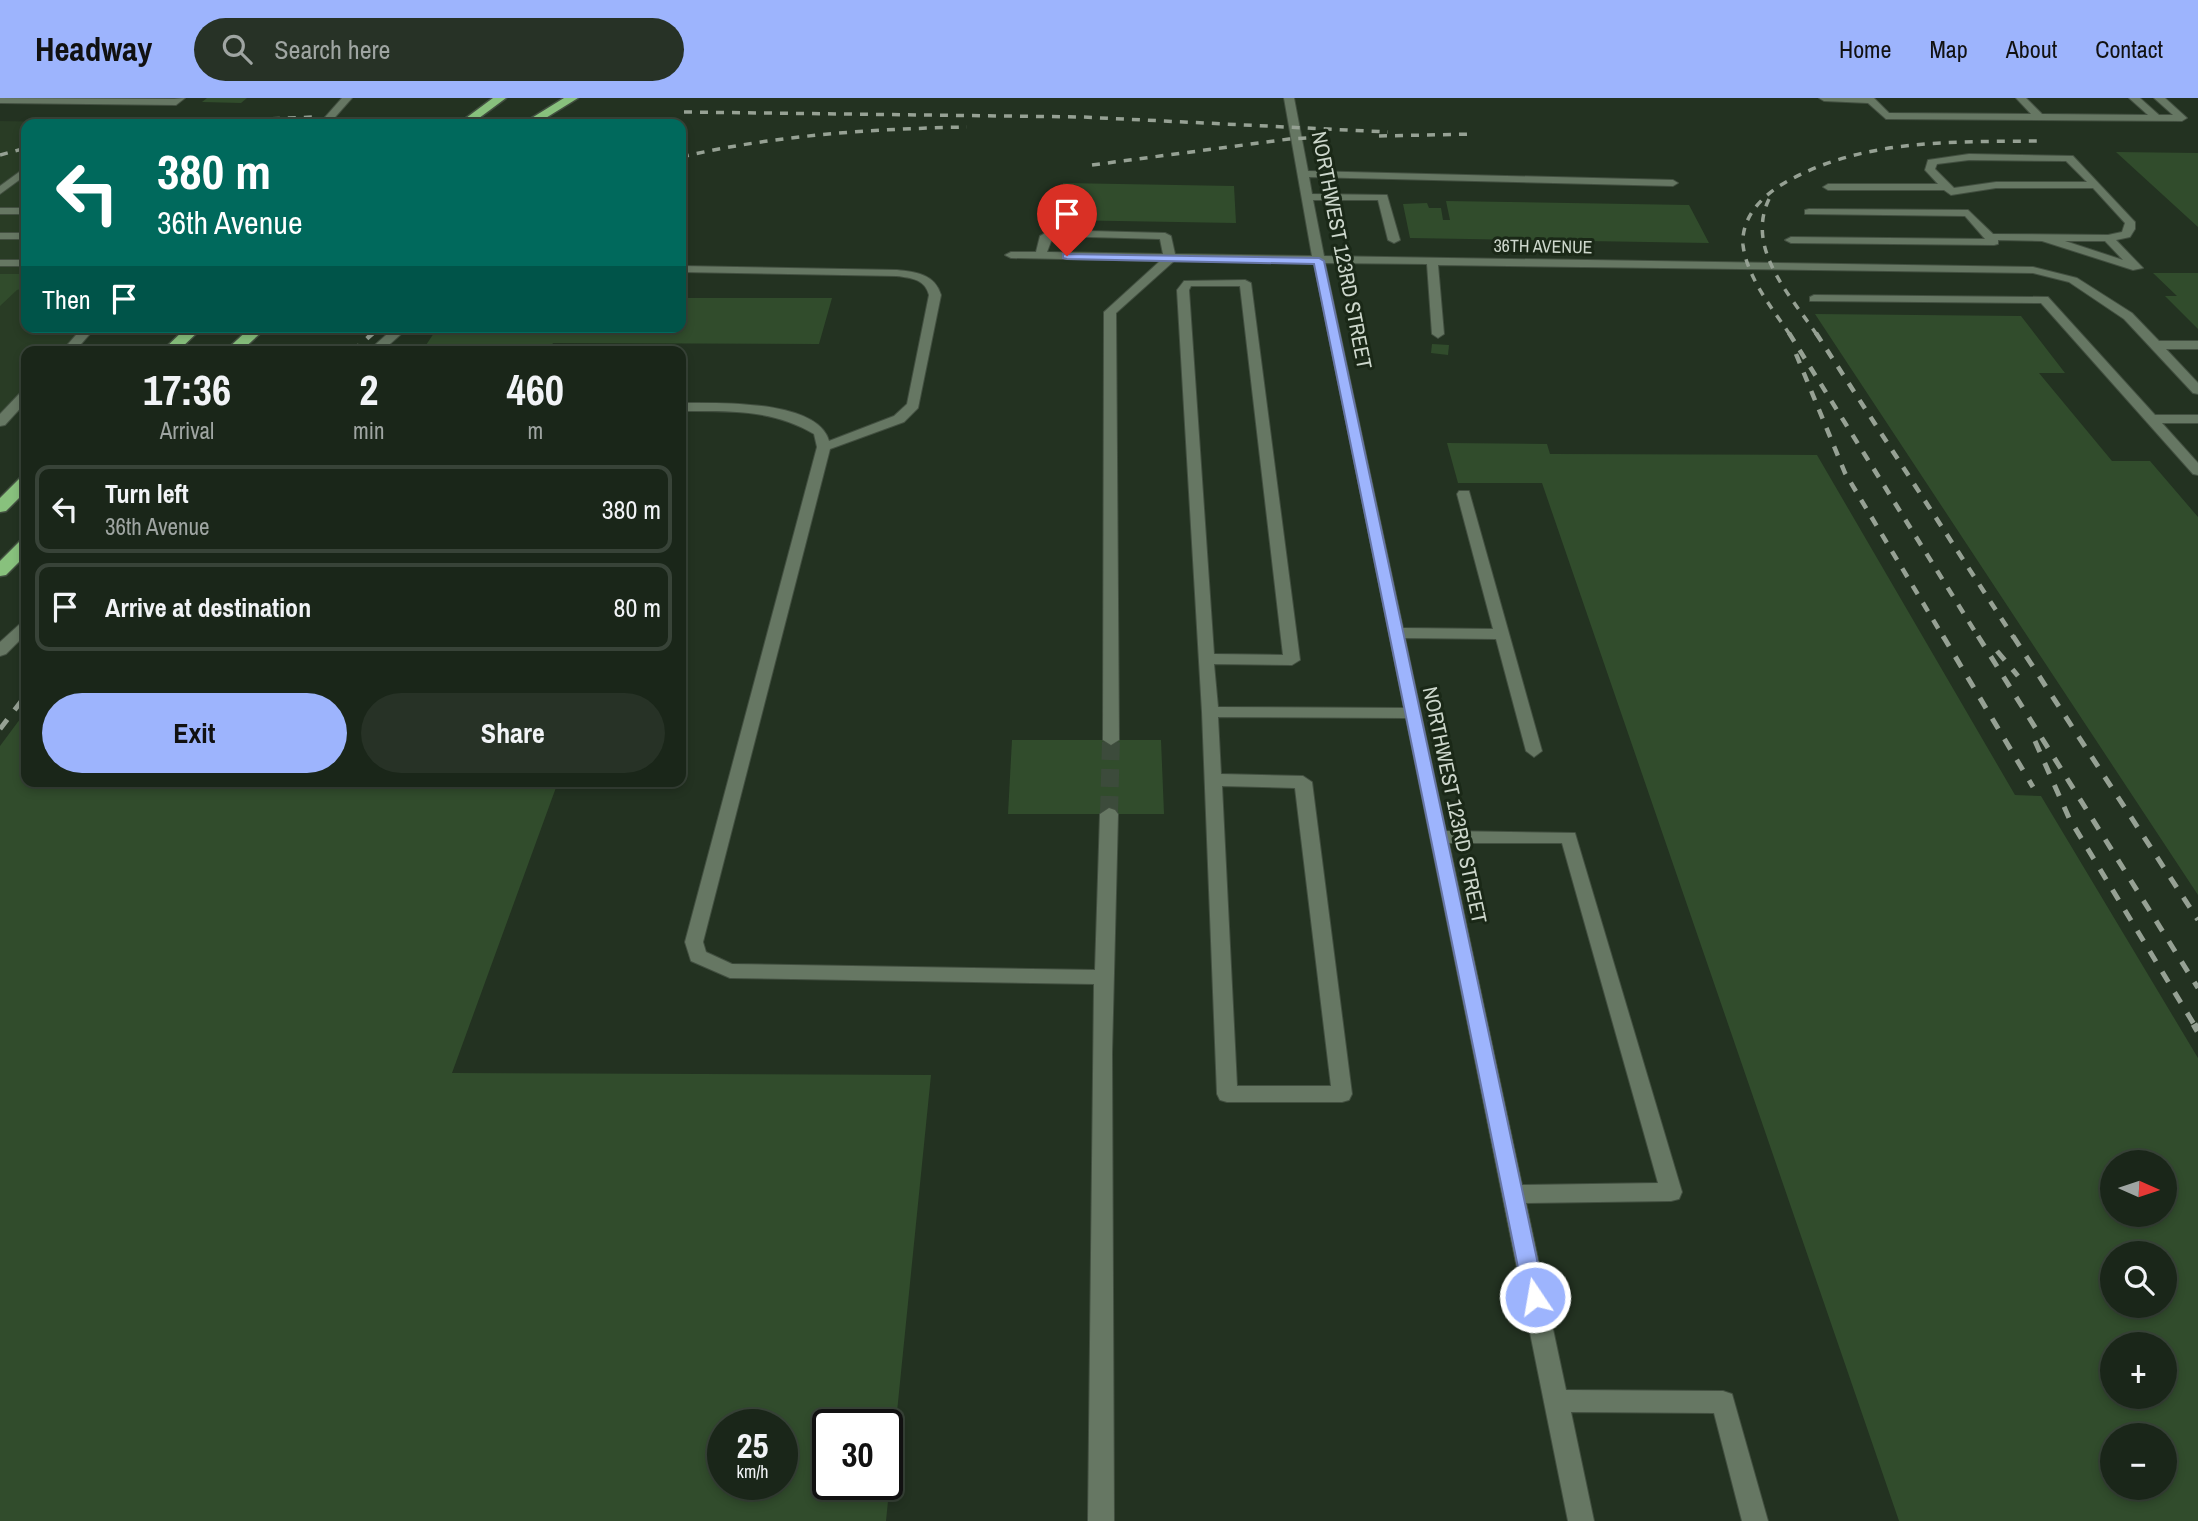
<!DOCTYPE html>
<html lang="en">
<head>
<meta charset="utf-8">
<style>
  body { margin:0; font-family:"Archivo Narrow",sans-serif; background:#273226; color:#f1f3f6; height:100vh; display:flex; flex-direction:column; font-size:26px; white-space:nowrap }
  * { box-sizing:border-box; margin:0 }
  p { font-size:23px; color:#9fa5a2 }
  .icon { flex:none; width:38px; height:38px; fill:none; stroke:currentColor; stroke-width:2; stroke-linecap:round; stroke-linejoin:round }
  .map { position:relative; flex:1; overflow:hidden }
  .drawer { position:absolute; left:21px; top:248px; width:665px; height:441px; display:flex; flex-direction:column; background:#1a2619; border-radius:14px; box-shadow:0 4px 10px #0003,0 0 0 2px #384338 }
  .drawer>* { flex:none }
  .banner { position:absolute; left:21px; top:21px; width:665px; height:214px; border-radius:14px; box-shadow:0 4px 10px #0003,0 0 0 2px #384338; background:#00695c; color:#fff; overflow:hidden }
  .needle { width:46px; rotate:93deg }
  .controls { position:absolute; left:2100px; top:1052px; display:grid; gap:14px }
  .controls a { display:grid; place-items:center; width:77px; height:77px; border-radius:50%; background:#1a2619; box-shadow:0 4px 10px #0003,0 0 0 2px #384338; font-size:35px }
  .speed { position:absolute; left:707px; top:1311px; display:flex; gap:14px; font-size:35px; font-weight:700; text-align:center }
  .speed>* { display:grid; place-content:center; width:91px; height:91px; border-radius:50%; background:#1a2619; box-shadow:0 4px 10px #0003,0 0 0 2px #384338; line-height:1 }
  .speed small { font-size:18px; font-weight:400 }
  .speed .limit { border:4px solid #111; border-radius:10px; background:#fff; color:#111 }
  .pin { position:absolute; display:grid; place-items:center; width:60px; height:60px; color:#fff; margin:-72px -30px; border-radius:50% 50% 50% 0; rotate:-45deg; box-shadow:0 0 7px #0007 }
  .pin .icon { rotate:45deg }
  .me { position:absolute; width:77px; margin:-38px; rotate:348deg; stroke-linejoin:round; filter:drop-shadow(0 0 5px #0008) }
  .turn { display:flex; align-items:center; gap:24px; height:147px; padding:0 21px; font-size:32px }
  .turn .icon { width:91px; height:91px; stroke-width:2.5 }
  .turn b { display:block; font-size:49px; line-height:60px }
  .then { display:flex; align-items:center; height:66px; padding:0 21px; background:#0003; gap:14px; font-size:26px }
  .eta { display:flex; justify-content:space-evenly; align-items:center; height:119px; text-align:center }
  .eta b { font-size:42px; font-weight:700; line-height:49px }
  .primary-button { display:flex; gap:14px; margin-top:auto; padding:14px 21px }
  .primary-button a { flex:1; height:80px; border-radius:42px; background:#9db4fd; color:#111; font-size:28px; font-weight:700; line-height:80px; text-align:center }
  .primary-button a+a { background:#273226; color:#f1f3f6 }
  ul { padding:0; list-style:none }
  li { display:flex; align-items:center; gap:21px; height:88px; margin:0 14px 10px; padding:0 7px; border:4px solid #384338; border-radius:14px }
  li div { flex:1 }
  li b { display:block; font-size:26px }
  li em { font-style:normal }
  header { display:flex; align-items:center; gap:42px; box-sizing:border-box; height:98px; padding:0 35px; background:#9db4fd; color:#111 }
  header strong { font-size:33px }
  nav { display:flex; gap:38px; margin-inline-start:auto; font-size:24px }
  .search { width:490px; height:63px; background:#273226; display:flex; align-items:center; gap:18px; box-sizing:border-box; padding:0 24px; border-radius:38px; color:#9fa5a2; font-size:26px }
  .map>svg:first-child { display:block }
  .built { fill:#293c25 }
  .building { fill:#314c2c; fill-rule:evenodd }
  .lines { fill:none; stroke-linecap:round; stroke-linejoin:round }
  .minor-tunnel { stroke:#3c4b3b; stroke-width:18; stroke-dasharray:18 9; stroke-linecap:butt }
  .minor-casing { stroke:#424f40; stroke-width:2 }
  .highway-casing { stroke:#424f40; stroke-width:3 }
  .minor { fill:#667763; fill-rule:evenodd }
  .highway { fill:#88c17d; fill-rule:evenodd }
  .rail-far3 { stroke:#96a194; stroke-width:3.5; stroke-dasharray:8 8; stroke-linecap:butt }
  .rail-far2 { stroke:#96a194; stroke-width:4.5; stroke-dasharray:10 10; stroke-linecap:butt }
  .rail-far1 { stroke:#96a194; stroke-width:5; stroke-dasharray:12 12; stroke-linecap:butt }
  .rail { stroke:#96a194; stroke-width:7; stroke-dasharray:16 16; stroke-linecap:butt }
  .route { fill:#9db4fd; stroke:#6675a4; stroke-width:2 }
  .labels { text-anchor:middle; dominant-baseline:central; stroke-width:6; stroke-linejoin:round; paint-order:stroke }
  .far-street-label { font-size:18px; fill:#cdd7cc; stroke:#1a2817 }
  .street-label { font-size:21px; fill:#cdd7cc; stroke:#1a2817 }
</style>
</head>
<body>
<header>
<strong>Headway</strong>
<div class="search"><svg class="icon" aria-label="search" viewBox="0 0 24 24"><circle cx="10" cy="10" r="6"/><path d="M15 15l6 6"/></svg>Search here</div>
<nav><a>Home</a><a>Map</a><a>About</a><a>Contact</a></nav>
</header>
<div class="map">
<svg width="2198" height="1423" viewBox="0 0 2198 1423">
  <rect width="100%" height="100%" fill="#233221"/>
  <path class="built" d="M0 23 179 26H26V229H85L61 254H26V290L0 316Z"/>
  <g class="building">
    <path d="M207 0H247L241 5 202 4Z"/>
    <path d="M2116 54 2198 55V129Z"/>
    <path d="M1063 85 1234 88 1236 125 1058 122Z"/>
    <path d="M1446 103 1689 107 1709 145 1410 140 1403 106 1427 105 1429 110H1441L1443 122H1450Z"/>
    <path d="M2153 175H2198V231L2165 198H2177Z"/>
    <path d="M0 176H26V189L17 192 0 208Z"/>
    <path d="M681 200H832L819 246 553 245 550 251 424 250 434 235H457L461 229H681Z"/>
    <path d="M1815 216 2021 218 2065 275H2039L2112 363H2150L2198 419V797Z"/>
    <path d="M1432 246 1449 247 1448 257 1431 255Z"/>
    <path d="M1447 345 1547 346 1550 356 1817 357 2015 697 2041 698 2198 960V1423H1899L1542 385H1458ZM2112 1064H2165V1116H2112ZM2112 1155H2165V1208H2112ZM2112 1246H2165V1298H2112ZM2112 1337H2165V1390H2112Z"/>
    <path d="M26 613V684H558L452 975 931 977 886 1423H0V648ZM723 1326H782V1386H723ZM828 1326H887V1386H828Z"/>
    <path d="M1012 642H1161L1164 716H1008Z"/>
  </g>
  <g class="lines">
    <path class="minor-tunnel" d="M1109 716 1111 642"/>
    <defs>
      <g id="minor">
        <path d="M0 0 174 1 185 0 176 7 0 5Z"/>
        <path d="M342 0H352L329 26H319Z"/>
        <path d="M1284 0H1294L1308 73 1673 82 1678 85 1673 88 1309 79 1312 96 1387 97 1400 142 1394 145 1388 142 1378 102H1313L1324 158 2033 169 2077 180 2132 215 2159 243H2198V251H2166L2198 285V296L2193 295 2124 221 2069 184 2033 175 1438 167 1444 236 1438 240 1432 236 1427 166 1325 165 1403 530 1493 531 1457 396 1459 393H1469L1542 653 1534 659 1526 653 1496 541 1405 540 1446 733 1575 735 1682 1094 1679 1101 1671 1103 1526 1105 1566 1292 1723 1293 1732 1296 1768 1423H1742L1714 1315 1571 1314 1594 1423H1568L1406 620 1218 619 1221 676 1303 678 1312 684 1352 996 1349 1002 1342 1004H1227L1220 1002 1217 996 1202 614 1177 192 1184 183 1245 182 1251 185 1300 562 1292 567 1214 566 1218 609 1404 610 1314 165 1174 163 1116 215 1119 642 1111 647 1103 642 1104 214 1160 163 1011 160 1005 157 1011 154H1036L1040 138 1051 132 1165 135 1171 138 1175 156 1312 158ZM1053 138 1160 141 1163 156 1047 154ZM1191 188H1240L1283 557 1214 556 1189 192ZM1222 688 1295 690 1331 988H1237ZM1449 745H1562L1658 1085 1522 1087Z"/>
        <path d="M1819 0H1874L1889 15 2031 16 2016 0H2026L2042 16 2148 17 2129 0H2140L2159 17H2173L2154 0H2165L2187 20 2182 23 1886 21 1868 5 1824 3Z"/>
        <path d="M1969 56 2073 58 2135 124V131L2130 139 2116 142 2143 170 2133 172 2042 143 1998 142V146L1994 147 1791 145 1785 142 1791 139 1985 141 1965 118 1805 116V112L1809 111 1968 112 1993 136 2108 137 2122 134 2125 125 2093 90H1996L1951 97 1944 92H1828L1823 89 1828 86H1938L1925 72 1928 62ZM1969 62 2066 63 2087 84H1996L1954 90 1935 71 1937 66ZM2065 143H2105L2123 162Z"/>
        <path d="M26 69V77L0 96V88Z"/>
        <rect x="0" y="110" width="26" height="6"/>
        <rect x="0" y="135" width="26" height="6"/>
        <rect x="0" y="162" width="26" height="6"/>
        <path d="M681 168 897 172C916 174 935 176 941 197L918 310 904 324 830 351 703 844 706 854 732 866 1095 872 1100 716 1109 710 1115 712 1118 716 1112 955 1114 1423H1088L1094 886 730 880 691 863 685 844 817 349 814 336C773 311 728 313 681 313V305C715 305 818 301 829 343L894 318 907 306 929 197C925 181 911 180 897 178L681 174Z"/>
        <path d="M1814 197 2048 199 2155 317H2198V325H2162L2198 365V377L2193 376 2041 205 1810 203V199Z"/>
        <path d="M83 229H96L74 254H61Z"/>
        <path d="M395 229H409L381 254H367Z"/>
        <path d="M26 293V304L5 327 0 328V316L21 294Z"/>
        <path d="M26 523V536L6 556 0 558V544L21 525Z"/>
      </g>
      <g id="highway">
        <path d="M493 0H506L471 26H458Z"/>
        <path d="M564 0H578L536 26H522Z"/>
        <path d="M187 229H203L177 254H161Z"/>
        <path d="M251 229H267L240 254H224Z"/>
        <path d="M26 379V393L6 413 0 414V400L20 380Z"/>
        <path d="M26 442V457L6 477 0 478V463L20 443Z"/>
      </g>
    </defs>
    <use href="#minor" class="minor-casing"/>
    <use href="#highway" class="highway-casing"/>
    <use href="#minor" class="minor"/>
    <use href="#highway" class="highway"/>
    <g class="rail-far3">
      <path d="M684 14 1082 19 1388 34"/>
      <path d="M160 26 312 19"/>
      <path d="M1379 38 1473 36"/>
      <path d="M0 57 26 50"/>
      <path d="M681 59C776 37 870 31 967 29"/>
      <path d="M1092 67 1289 41 1323 39"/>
      <path d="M1769 101C1745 151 1791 198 1817 237"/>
      <path d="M371 237 381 229"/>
      <path d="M1790 237C1773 211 1747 180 1743 147 1741 121 1760 100 1781 87 1859 40 1953 44 2042 43"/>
    </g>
    <g class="rail-far2">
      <path d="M1789 235 1979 540"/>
      <path d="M1816 235 2014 540"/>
      <path d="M352 254 373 235"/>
      <path d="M1796 256 1845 375 1944 540"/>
    </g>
    <g class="rail-far1">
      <path d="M1943 538 2033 689"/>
      <path d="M1978 538 2198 890"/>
      <path d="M2013 538 2198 822"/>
      <path d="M1997 553 2018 578"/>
      <path d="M0 631 26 597"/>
      <path d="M2035 643 2069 720 2195 928"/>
    </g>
    <path class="rail" d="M2194 926 2198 933"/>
  </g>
  <path class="route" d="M1063 156 1319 160 1324 163 1545 1199 1542 1206 1535 1209 1527 1206 1524 1199 1314 166 1067 161 1063 160Z"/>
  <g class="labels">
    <g class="far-street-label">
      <text transform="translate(1543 148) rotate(1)">36TH AVENUE</text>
    </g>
    <g class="street-label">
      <text transform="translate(1342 152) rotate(79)">NORTHWEST 123RD STREET</text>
      <text transform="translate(1455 707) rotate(78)">NORTHWEST 123RD STREET</text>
    </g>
  </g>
</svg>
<div class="controls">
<a><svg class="needle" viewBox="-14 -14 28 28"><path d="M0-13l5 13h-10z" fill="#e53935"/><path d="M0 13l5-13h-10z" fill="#9fa5a2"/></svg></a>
<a><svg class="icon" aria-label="search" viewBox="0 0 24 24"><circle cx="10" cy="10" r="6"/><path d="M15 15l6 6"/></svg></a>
<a>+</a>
<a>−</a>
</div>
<div class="speed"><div>25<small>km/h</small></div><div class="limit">30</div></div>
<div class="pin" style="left:1067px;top:158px;background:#d93025"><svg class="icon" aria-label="arrive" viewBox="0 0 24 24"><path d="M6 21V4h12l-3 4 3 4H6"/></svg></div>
<svg class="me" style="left:1535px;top:1199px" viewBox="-20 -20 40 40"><circle r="17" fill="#9db4fd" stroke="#fff" stroke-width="3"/><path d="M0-11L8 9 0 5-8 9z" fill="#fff"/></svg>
<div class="banner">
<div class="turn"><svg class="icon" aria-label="left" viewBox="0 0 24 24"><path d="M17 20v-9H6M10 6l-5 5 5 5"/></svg><div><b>380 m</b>36th Avenue</div></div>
<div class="then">Then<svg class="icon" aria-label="arrive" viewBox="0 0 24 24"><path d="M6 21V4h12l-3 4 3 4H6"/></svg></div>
</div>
<section class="drawer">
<div class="eta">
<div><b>17:36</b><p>Arrival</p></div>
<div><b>2</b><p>min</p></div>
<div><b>460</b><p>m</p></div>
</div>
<ul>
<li><svg class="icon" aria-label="left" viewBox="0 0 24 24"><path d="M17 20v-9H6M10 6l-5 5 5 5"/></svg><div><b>Turn left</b><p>36th Avenue</p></div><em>380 m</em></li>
<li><svg class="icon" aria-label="arrive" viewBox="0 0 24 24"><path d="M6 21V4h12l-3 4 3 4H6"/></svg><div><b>Arrive at destination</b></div><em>80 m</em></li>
</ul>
<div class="primary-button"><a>Exit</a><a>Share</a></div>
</section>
</div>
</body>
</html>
